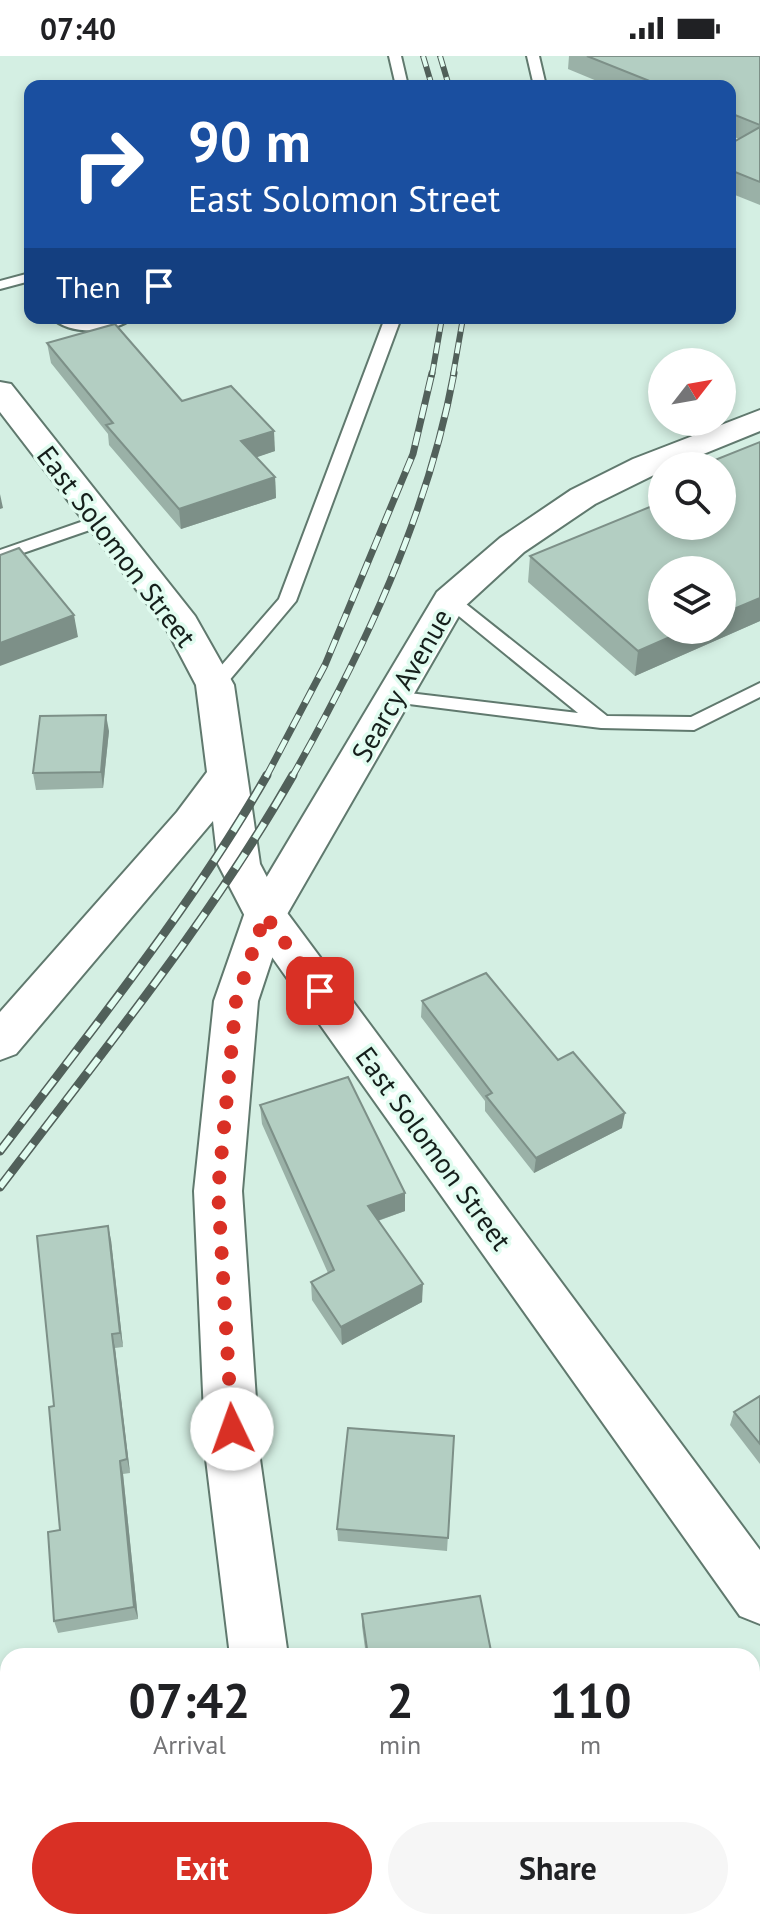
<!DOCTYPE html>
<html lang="en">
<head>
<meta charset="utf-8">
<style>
  body { margin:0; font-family:"PT Sans",sans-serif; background:#f6f6f6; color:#202124; height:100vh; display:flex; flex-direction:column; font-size:30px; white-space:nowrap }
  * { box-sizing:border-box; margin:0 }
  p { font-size:26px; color:#757577 }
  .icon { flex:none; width:44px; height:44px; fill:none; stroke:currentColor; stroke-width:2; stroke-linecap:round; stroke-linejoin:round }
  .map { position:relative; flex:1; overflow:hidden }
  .details { position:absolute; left:0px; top:1592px; width:760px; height:282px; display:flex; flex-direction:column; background:#fff; border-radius:24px 24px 0 0; box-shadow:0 4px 12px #0003 }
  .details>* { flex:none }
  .hud { position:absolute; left:24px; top:24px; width:712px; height:244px; border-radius:16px; box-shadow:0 4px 12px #0003; background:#1a4fa0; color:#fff; overflow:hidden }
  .needle { width:52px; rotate:59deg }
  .controls { position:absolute; left:648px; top:292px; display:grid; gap:16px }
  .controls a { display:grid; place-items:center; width:88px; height:88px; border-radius:50%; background:#fff; box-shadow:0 4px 12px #0003; font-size:40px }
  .pin { position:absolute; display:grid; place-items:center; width:68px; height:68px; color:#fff; margin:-34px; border-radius:16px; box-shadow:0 4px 12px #0006 }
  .me { position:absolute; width:88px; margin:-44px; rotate:357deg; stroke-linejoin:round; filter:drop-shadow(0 0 6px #0008) }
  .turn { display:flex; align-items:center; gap:28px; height:168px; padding:0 32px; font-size:36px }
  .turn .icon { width:104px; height:104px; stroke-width:2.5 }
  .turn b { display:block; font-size:56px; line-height:68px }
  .then { display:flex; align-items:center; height:76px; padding:0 32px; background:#0003; gap:16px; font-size:30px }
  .eta { display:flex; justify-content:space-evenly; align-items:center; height:136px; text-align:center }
  .eta b { font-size:48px; font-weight:600; line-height:56px }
  .action { display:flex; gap:16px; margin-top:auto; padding:16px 32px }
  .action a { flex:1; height:92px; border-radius:48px; background:#d93025; color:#fff; font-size:32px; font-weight:600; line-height:92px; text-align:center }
  .action a+a { background:#f6f6f6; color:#202124 }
  .status { display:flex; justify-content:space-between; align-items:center; height:56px; padding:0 40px; background:#fff; direction:ltr }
  .status svg { height:22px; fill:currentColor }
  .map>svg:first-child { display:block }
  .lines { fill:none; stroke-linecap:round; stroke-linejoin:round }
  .service-casing { stroke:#60796e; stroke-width:4 }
  .minor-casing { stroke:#60796e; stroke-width:4 }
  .tertiary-casing { stroke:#60796e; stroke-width:4 }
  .service { fill:#fff; fill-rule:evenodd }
  .minor { fill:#fff; fill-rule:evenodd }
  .tertiary { fill:#fff; fill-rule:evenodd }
  .rail-far2-casing { stroke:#51605a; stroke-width:6 }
  .rail-far1-casing { stroke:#51605a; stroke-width:7 }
  .rail-casing { stroke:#51605a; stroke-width:9 }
  .rail-far2 { stroke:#e1fcf0; stroke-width:4; stroke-dasharray:11; stroke-linecap:butt }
  .rail-far1 { stroke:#e1fcf0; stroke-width:5; stroke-dasharray:14; stroke-linecap:butt }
  .rail { stroke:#e1fcf0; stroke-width:6; stroke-dasharray:18; stroke-linecap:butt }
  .wall { fill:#9ab1a7 }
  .shaded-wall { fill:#7d9088 }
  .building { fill:#b3cec2; stroke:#7d9088; stroke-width:2 }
  .route { stroke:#d93025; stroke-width:14; stroke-dasharray:0 25.2 }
  .labels { text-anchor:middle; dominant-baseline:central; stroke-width:7; stroke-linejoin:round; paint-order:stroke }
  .street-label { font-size:28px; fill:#151f1b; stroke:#e1fcf0 }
</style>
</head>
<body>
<div class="status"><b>07:40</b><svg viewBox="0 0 49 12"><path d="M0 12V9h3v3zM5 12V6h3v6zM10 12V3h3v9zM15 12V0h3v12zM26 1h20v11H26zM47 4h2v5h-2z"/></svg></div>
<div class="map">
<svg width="760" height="1873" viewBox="0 0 760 1873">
  <rect width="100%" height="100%" fill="#d4efe3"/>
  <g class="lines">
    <defs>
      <g id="service">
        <path d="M389 0H401L408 30H396Z"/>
        <path d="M527 0H539L546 30H534Z"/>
        <path d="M30 217V225L0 233V225Z"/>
        <path d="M52 262 83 265 133 262C114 277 71 280 52 262Z"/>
        <path d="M385 262H401L296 545 222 633H208L206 629 208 625 279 543Z"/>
        <path d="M101 459 110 464 107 468 0 505V494Z"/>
        <path d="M450 538 456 540 607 660 691 661 760 627V641L694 674 601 672 385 645 383 641 385 637 392 635 578 657 444 548 441 544Z"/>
      </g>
      <path id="minor" d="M0 326 11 328 195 560 234 629 260 808 282 850 760 1494V1568L740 1560 250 870 218 808 213 765 16 998 0 1004V956L177 756 207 716 196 629 166 572 0 356Z"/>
      <g id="tertiary">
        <path d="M760 354V375L674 410H662V415L595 448 524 496 464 551 286 860 258 945 242 1135 260 1403 288 1600H230L206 1403 194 1135 214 945 244 859 437 536 500 482 571 434 633 403Z"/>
        <rect x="261" y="1866" width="64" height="7"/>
      </g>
    </defs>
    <use href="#service" class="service-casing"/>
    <use href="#minor" class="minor-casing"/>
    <use href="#tertiary" class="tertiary-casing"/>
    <use href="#service" class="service"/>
    <use href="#minor" class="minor"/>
    <use href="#tertiary" class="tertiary"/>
    <defs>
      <g id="rail-far2">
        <path d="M423 0 432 30"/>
        <path d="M440 0 449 30"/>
        <path d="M432 319 442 262"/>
        <path d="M453 319 463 262"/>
      </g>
      <g id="rail-far1">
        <path d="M266 721 325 609 413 398 432 317"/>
        <path d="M292 721C363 596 428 459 454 317"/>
      </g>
      <g id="rail">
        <path d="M0 1095C92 973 191 852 267 719"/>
        <path d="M0 1131C102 996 209 866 293 719"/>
      </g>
    </defs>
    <use href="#rail-far2" class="rail-far2-casing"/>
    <use href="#rail-far1" class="rail-far1-casing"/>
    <use href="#rail" class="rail-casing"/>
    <use href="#rail-far2" class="rail-far2"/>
    <use href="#rail-far1" class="rail-far1"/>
    <use href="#rail" class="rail"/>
  </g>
  <g class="wall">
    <path d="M569 0H760V149L730 137V88L739 83 730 79V30H609L568 13Z"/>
    <path d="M47 287 182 345 275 395 256 401 275 421 276 442 181 473 109 389 108 378 51 307Z"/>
    <path d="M760 386V565L635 620 528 526 530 500 662 470Z"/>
    <path d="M109 675 103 732 36 734 33 717Z"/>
    <path d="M422 945 558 1004 622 1072 534 1117 485 1055V1045L421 961Z"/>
    <path d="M260 1049 405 1155 378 1165 422 1246 342 1289 312 1244 311 1226 328 1217 262 1068Z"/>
    <path d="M111 1184 123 1291 115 1292 130 1417 123 1418 138 1563 58 1577 54 1565 60 1474 54 1350Z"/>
    <path d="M760 1340V1408L730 1369 734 1356Z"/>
    <path d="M454 1380 447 1495 338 1485 337 1473Z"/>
    <path d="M362 1558 492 1600H366L362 1570Z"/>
    <path d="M411 1866H560L536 1873H412Z"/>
    <path d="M721 1866H752L760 1873H726Z"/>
  </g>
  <g class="shaded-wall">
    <path d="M274 375 275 395 243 406 241 385Z"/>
    <path d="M275 421 276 442 181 473 179 453Z"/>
    <path d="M0 438 3 452 0 453Z"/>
    <path d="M760 542V565L635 620 638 595 686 574H722V558Z"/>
    <path d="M74 559 78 581 0 610V587Z"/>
    <path d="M106 659 109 675 103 732 101 716Z"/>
    <path d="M625 1057 622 1072 534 1117 536 1102Z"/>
    <path d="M405 1137V1155L368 1168V1150Z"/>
    <path d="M108 1170 111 1184 123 1291 120 1277Z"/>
    <path d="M423 1228 422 1246 342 1289 341 1271Z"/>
    <path d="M112 1278 115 1292 130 1417 127 1403Z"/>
    <path d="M120 1405 123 1418 138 1563 134 1551Z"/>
    <path d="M523 1866H560L536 1873H498Z"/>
  </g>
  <g class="building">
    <path d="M587 0H760V69L730 57V30H662Z"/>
    <path d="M760 71V126L730 114V88Z"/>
    <path d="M115 268 182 345 231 330 274 375 241 385 275 421 179 453 106 369 113 367 47 287Z"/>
    <path d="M760 386V542L722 558V514H662V574H686L638 595 530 500 662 446V470H722V410H700Z"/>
    <path d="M19 492 74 559 0 587V499Z"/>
    <path d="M106 659 101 716 33 717 40 660Z"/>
    <path d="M486 917 558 1004 573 996 625 1057 536 1102 486 1040 492 1037 422 945Z"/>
    <path d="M348 1021 405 1137 368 1150 423 1228 341 1271 311 1226 334 1214 260 1049Z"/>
    <path d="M108 1170 120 1277 112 1278 127 1403 120 1405 134 1551 54 1565 48 1476 60 1474 49 1351 54 1350 37 1180Z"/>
    <path d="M760 1340V1388L734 1356Z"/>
    <path d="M348 1372 454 1380 448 1482 337 1473Z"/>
    <path d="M480 1540 492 1600H368L362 1558Z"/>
    <path d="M760 1794V1873H737L732 1866H752V1800Z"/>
    <path d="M8 1862V1866H175V1873H5V1863Z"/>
    <path d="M414 1866H523L498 1873H416Z"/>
  </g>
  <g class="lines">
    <path class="route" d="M232 1373 218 1135 236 945 265 859 320 935"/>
  </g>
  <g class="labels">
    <g class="street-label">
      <text transform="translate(117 490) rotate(53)">East Solomon Street</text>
      <text transform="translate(401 629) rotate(-60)">Searcy Avenue</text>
      <text transform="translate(434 1092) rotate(54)">East Solomon Street</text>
    </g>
  </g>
</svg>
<div class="controls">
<a><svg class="needle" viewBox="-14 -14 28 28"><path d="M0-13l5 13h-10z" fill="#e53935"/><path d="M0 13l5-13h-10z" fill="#757577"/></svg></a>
<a><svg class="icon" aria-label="search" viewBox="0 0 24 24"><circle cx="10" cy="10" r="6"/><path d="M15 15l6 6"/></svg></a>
<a><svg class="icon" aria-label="layers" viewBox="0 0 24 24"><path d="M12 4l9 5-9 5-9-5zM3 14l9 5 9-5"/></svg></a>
</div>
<div class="pin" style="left:320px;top:935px;background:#d93025"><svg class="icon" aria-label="arrive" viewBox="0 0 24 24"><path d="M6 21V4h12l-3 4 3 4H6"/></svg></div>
<svg class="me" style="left:232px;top:1373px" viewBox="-20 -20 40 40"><circle r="19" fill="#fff"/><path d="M0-13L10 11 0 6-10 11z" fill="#d93025"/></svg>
<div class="hud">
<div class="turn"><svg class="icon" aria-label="right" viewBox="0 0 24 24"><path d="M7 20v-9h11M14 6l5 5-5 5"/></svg><div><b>90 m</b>East Solomon Street</div></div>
<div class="then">Then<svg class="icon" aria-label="arrive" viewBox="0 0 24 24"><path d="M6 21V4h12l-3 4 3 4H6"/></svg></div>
</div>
<section class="details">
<div class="eta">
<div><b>07:42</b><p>Arrival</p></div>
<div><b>2</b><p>min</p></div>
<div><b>110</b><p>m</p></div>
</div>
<div class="action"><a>Exit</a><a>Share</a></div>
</section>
</div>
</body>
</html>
